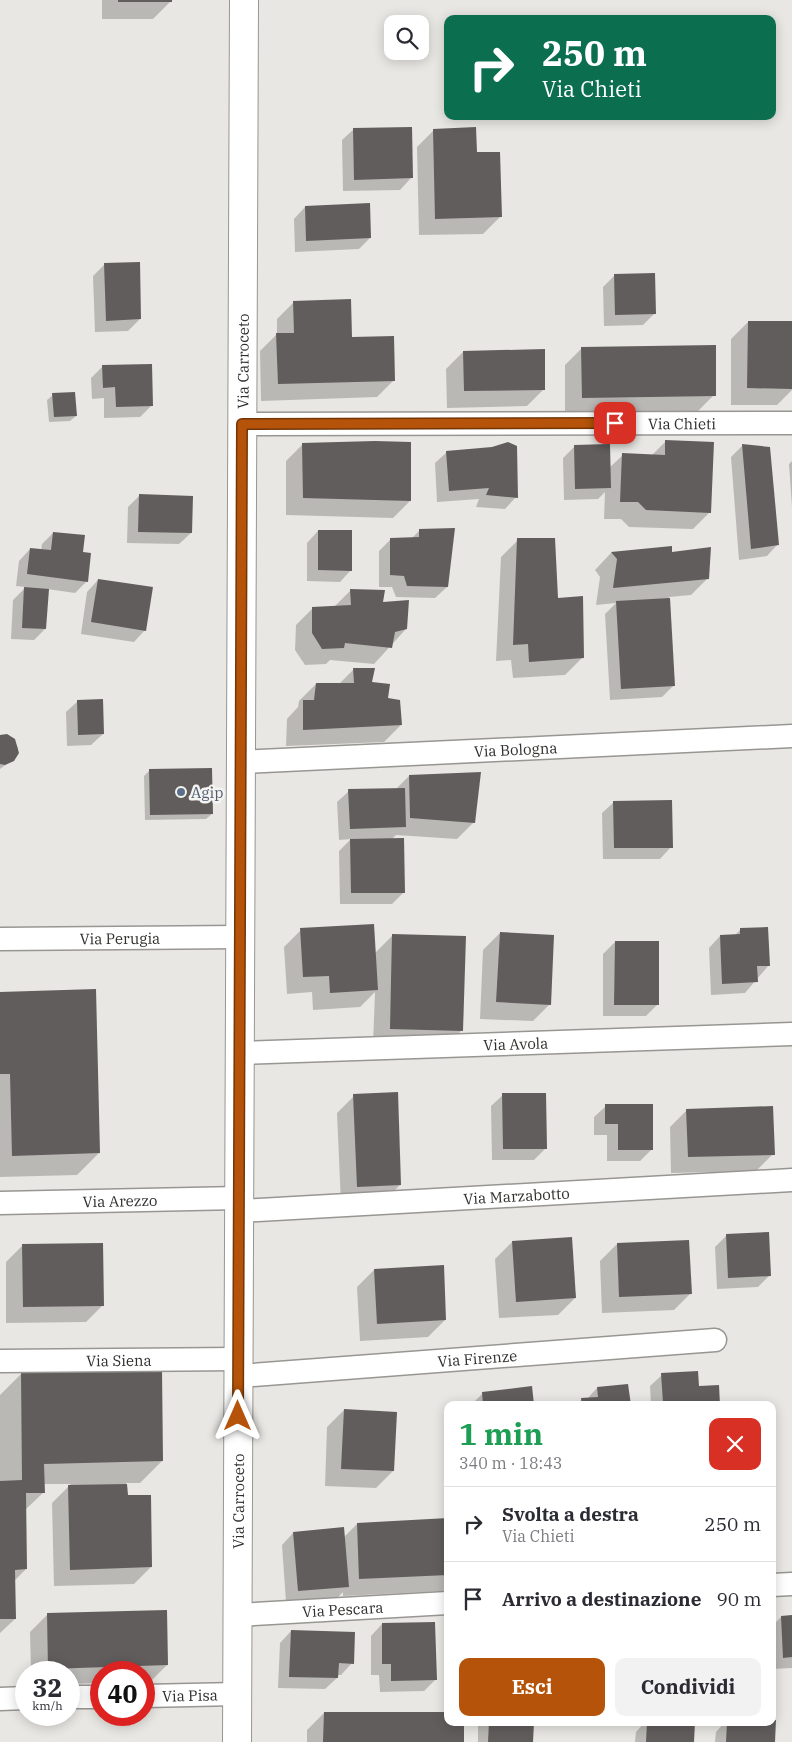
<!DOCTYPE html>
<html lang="it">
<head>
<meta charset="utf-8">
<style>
  body { margin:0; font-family:"IBM Plex Serif",serif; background:#f2f2f3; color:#2b2b33; height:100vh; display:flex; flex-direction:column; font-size:19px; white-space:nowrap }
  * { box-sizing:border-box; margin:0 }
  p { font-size:16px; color:#7c7c81 }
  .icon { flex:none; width:28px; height:28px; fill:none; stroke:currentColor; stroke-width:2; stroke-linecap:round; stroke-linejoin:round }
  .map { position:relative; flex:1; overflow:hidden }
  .side { position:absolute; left:444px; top:1401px; width:332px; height:325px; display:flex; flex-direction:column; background:#fff; border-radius:10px; box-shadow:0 2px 12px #0003 }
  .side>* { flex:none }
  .hud { position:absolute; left:444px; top:15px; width:332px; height:105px; border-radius:10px; box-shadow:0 2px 12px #0003; background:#0b6e4f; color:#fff; overflow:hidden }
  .controls { position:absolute; left:384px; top:15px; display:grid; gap:10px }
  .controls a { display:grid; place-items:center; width:45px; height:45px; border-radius:10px; background:#fff; box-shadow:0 2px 12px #0003; font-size:25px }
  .speed { position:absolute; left:15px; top:1661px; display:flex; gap:10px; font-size:25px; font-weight:700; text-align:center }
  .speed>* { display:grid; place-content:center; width:65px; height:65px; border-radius:50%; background:#fff; box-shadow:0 2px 12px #0003; line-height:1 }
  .speed small { font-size:12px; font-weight:400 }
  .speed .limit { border:8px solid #d22; background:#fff; color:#111 }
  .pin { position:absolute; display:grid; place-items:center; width:42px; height:42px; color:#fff; margin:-21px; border-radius:10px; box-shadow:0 2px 8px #0006 }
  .me { position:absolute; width:55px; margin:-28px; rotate:0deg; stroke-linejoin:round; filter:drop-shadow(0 0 4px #0008) }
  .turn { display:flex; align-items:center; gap:18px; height:105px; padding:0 15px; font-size:22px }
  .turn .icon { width:65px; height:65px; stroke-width:2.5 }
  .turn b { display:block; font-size:35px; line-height:42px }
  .round { display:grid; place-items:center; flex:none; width:52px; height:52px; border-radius:10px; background:#f2f2f3 }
  .summary { display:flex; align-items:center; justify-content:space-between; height:85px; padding:0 15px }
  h1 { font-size:30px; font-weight:700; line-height:38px; color:#1e9e55 }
  .button { display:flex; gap:10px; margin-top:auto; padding:10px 15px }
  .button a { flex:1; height:58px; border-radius:10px; background:#b45309; color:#fff; font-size:20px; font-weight:700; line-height:58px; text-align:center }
  .button a+a { background:#f2f2f3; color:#2b2b33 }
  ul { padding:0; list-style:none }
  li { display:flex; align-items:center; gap:15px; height:75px; padding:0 15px; border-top:1px solid #e1e1e2 }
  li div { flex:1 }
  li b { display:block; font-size:19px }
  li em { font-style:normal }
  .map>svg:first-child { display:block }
  .shadow { fill:#0003 }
  .building { fill:#615d5c }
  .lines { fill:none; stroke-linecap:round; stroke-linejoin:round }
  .street-casing { stroke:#989692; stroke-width:25 }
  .secondary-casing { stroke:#989692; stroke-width:30 }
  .street { stroke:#fff; stroke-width:22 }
  .secondary { stroke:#fff; stroke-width:28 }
  .route-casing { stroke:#753606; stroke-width:12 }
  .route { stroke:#b45309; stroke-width:9 }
  .service-dot { fill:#5c6f8a; stroke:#f6f4f0; stroke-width:2 }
  .labels { text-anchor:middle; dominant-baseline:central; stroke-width:5; stroke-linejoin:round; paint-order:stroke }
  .street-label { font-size:15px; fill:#2f2f2d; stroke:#f6f4f0 }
  .service-label { font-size:15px; fill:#4e5e75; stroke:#f6f4f0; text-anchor:start }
</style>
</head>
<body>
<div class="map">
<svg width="792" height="1742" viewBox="0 0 792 1742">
  <rect width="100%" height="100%" fill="#e8e7e3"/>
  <g class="shadow">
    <path d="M102 0H170V2L153 19H102Z"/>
    <path d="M354 129 411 178 400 190 343 191 342 140Z"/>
    <path d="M434 130 476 154 500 217 483 234 419 235 417 147Z"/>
    <path d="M305 207 370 238 359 249 295 252 294 219Z"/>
    <path d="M105 264 140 319 128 331 95 332 93 276Z"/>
    <path d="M614 276 655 313 643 325 604 326 603 287Z"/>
    <path d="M294 302 351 339 394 380 377 397 261 401 260 351 277 334V319Z"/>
    <path d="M748 322H792V390L777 405H731V339Z"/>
    <path d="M582 348 714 395 697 412 565 414V365Z"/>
    <path d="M463 352 544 389 527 406 447 408 446 369Z"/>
    <path d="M103 366 152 405 140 417 104 418V398L92 399 91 378Z"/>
    <path d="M53 395 76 416 70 421 49 422 47 400Z"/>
    <path d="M666 441 710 512 693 529 629 527 621 519H604L605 492 598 499 564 500 563 458 574 447 609 468 623 455 651 456Z"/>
    <path d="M303 444 410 501 393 518 286 515V461Z"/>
    <path d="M743 445 778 544 767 556 739 560 731 457Z"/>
    <path d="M447 452 516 497 505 509 476 507 479 499 437 502 435 463Z"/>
    <path d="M792 461V507L789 464Z"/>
    <path d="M139 496 191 533 179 544 127 543 128 507Z"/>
    <path d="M420 530 447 587 435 598 396 597 392 587H379V551L391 539H411Z"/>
    <path d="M318 531 351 570 340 582 307 581V543Z"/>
    <path d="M53 533 82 553 87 581 75 593 47 589 45 629 34 640 11 639 13 600 26 587 16 586 19 561 30 549 41 551 42 544Z"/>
    <path d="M518 540 582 658 565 675 513 678 511 660 496 661 501 557Z"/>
    <path d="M671 547V554L708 578 691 595 669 597 674 685 662 697 610 700 605 614 616 603 596 605 600 577 595 570 611 553Z"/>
    <path d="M98 580 145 630 134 642 81 634 87 592Z"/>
    <path d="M351 590 381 604 406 629 374 664 330 660 326 664 305 665 295 650 296 625 313 608 334 607Z"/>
    <path d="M353 670 387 699 401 725 384 742 286 746 287 719 298 707 299 701 316 684H339Z"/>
    <path d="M78 701 103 734 91 745 67 746 66 712Z"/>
    <path d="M0 737 14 740 18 748 16 757 0 769Z"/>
    <path d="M150 770 212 814 206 819 145 820 144 776Z"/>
    <path d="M409 776 474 822 457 839 396 835 392 839 404 892 392 904H340L339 851 351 839 339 840 337 802 349 791 396 789Z"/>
    <path d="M614 802 671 847 660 859H603L602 813Z"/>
    <path d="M741 929 769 965 745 993 711 995 709 948 720 936H734Z"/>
    <path d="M301 930 375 953 393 935 462 1030 445 1047 373 1045 375 992 360 1007 313 1010 312 992 287 994 284 947Z"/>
    <path d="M500 933 550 1004 533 1021 480 1019 483 950Z"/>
    <path d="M615 942 658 1004 646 1016H603V954Z"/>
    <path d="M0 993 99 1153 77 1175 0 1177Z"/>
    <path d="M503 1095 545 1149 534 1160H492L491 1106Z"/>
    <path d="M354 1096 400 1185 383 1202 341 1204 337 1113Z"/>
    <path d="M606 1106 652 1149 640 1161H607V1135H594V1117Z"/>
    <path d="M687 1110 773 1154 756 1171 671 1173 670 1127Z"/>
    <path d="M727 1235 770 1275 758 1287 717 1289 715 1247Z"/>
    <path d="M512 1242 575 1298 558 1315 499 1318 495 1259Z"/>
    <path d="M617 1244 691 1293 674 1310 602 1313 600 1261Z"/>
    <path d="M23 1245 103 1305 86 1322 6 1323V1262Z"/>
    <path d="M374 1270 445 1320 428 1337 360 1341 357 1287Z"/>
    <path d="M21 1374 162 1461 140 1483H126L127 1496 151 1567 134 1584 54 1586 52 1503 71 1484H43L44 1492 25 1510 26 1569 14 1581 15 1619 0 1633V1395Z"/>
    <path d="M662 1375 719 1405H651L650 1386Z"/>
    <path d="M597 1388 629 1405H576L582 1399H587Z"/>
    <path d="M483 1393 532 1405H471Z"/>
    <path d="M344 1410 396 1413 393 1471 376 1488 325 1486 327 1427Z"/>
    <path d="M448 1519V1586L443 1591 343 1596V1592L337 1598 286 1602 282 1545 293 1533 344 1537 357 1524Z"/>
    <path d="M47 1615 167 1665 150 1682H144V1672H101V1683L69 1684V1672H31L30 1632Z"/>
    <path d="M792 1616V1668L772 1669V1626L781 1617Z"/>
    <path d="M382 1624 435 1680 424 1691 380 1692 379 1675H371V1636Z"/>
    <path d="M291 1631 352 1663 341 1675H337V1678L325 1689 278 1688 280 1643Z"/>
    <path d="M324 1713 448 1722 463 1742H307V1730Z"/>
    <path d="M481 1722H533L532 1742H478V1725Z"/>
    <path d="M645 1722H694L693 1742H635L636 1732Z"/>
    <path d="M725 1722H772L774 1742H715L716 1732Z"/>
  </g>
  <g class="building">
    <rect x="118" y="0" width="54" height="2"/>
    <path d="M412 127 413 178 354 180 353 128Z"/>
    <path d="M476 127 477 152H500L502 217 435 219 433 129Z"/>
    <path d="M370 203 371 238 306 241 305 206Z"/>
    <path d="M140 262 141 319 106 321 104 263Z"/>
    <path d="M655 273 656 314 615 315 614 274Z"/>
    <path d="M351 299 352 337 394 336 395 381 278 384 276 333H294L293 301Z"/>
    <path d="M748 321H792V389L747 388Z"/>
    <path d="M716 345V396L582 398 581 347Z"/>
    <path d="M545 349V390L464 391 463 351Z"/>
    <path d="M152 364 153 406 116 407 115 387 103 388 102 365Z"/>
    <path d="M75 392 77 416 54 417 52 393Z"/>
    <path d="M665 440 714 442 711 513 646 510 638 502H620L622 453 665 455Z"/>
    <path d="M375 441 411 442V501L303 498 302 443Z"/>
    <path d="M508 442 517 446 518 498 486 495 489 488 449 491 446 451 492 447Z"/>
    <path d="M610 444 611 488 575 489 574 445Z"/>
    <path d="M742 444 770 447 779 545 751 549Z"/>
    <path d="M139 494 193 496 192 533 138 532Z"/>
    <path d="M455 528 448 587 407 586 404 576 390 575V538L419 537V529Z"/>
    <path d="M318 530H352V571L318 570Z"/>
    <path d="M53 532 85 535 83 552 91 553 88 582 27 574 30 548 51 550Z"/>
    <path d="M517 538H555L558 598 583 596 584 658 529 662 528 644 513 645Z"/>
    <path d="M672 546V552L711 547 709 579 613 588 617 559 611 552Z"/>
    <path d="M98 579 153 587 146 631 91 622Z"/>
    <path d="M24 587 49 589 46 629 22 628Z"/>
    <path d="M350 589 385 590 383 602 409 600 407 629 395 632 392 648 345 643 344 648 322 649 312 633V607L351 605Z"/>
    <path d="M670 598 675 686 621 689 616 601Z"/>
    <path d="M353 668H375L372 682 390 684 388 698 400 700 402 725 303 730V700H314L316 683H354Z"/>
    <path d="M103 699 104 734 78 735 77 700Z"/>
    <path d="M7 734 15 739 19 753 14 761 5 765 0 764V735Z"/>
    <path d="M212 768 213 814 150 815 149 769Z"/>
    <path d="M481 772 475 823 410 818 409 775Z"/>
    <path d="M405 788 406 827 350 829 348 789Z"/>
    <path d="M672 800 673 848H614L613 801Z"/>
    <path d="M404 838 405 893H351L350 839Z"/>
    <path d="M374 924 378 990 330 993 329 976 303 977 300 928Z"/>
    <path d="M768 927 770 966H757L758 982 722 984 720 935 740 934V928Z"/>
    <path d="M500 932 554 935 551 1005 496 1002Z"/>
    <path d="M392 934 466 936 463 1031 390 1029Z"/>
    <path d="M615 941H659V1005H614Z"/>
    <path d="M96 989 100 1153 12 1156 10 1074H0V992Z"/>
    <path d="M398 1092 401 1185 357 1187 353 1094Z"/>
    <path d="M502 1093H546L547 1149H503Z"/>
    <path d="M605 1104H653V1150H618V1124H605Z"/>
    <path d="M773 1106 775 1155 688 1157 686 1109Z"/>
    <path d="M769 1232 771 1276 728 1278 726 1234Z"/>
    <path d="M572 1237 576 1298 516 1302 512 1241Z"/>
    <path d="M689 1240 692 1294 619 1297 617 1243Z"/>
    <path d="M103 1243 104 1306 23 1307 22 1244Z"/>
    <path d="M444 1265 446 1320 377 1324 374 1269Z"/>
    <path d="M162 1370 163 1461 44 1464 45 1493H26L27 1569 15 1570 16 1619H0V1481L22 1480 21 1372Z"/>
    <path d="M698 1371 699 1386 719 1385 720 1405H671V1402L663 1403 661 1373Z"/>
    <path d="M628 1384 631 1405H582L581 1398 598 1397 597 1387Z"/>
    <path d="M532 1386 534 1405H483L482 1392Z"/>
    <path d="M344 1409 397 1412 394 1471 341 1469Z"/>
    <path d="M127 1484 128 1495H151L152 1567 70 1570 68 1485Z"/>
    <path d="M448 1518V1575L359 1579 357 1523Z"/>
    <path d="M344 1527 349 1587 298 1591 293 1532Z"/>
    <path d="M167 1610 168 1665 48 1669 47 1613Z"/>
    <path d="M792 1615V1657L783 1658 781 1616Z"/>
    <path d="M435 1622 437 1680 391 1681V1664H382V1623Z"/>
    <path d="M291 1630 355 1632 354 1664 339 1663 338 1678 289 1677Z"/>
    <path d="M324 1712H448V1722H464V1742H323Z"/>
    <path d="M772 1720H776L775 1742H726L727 1722H772Z"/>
    <path d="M489 1722H534L533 1742H488Z"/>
    <path d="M647 1722H695L694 1742H646Z"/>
  </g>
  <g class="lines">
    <defs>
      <g id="street">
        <path id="s1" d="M242 424 792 423"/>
        <path id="s2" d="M241 762 792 736"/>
        <path id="s3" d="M0 939 240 937"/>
        <path id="s4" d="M240 1053 792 1034"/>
        <path id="s5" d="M0 1203 239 1198"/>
        <path id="s6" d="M239 1211 792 1180"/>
        <path id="s7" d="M0 1361 238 1359"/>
        <path id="s8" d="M239 1376 715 1340"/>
        <path d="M772 1585 792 1584"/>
        <path id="s9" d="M237 1615 448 1603"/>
        <path id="s10" d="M144 1696 237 1694"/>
        <path d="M69 1697H101"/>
        <path d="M0 1699 26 1698"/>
      </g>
      <g id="secondary">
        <path id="s11" d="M237 1742 244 0"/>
      </g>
    </defs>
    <use href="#street" class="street-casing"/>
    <use href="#secondary" class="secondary-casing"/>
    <use href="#street" class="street"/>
    <use href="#secondary" class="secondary"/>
  </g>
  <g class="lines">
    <defs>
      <path id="route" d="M238 1416 242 424 615 423"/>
    </defs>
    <use href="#route" class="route-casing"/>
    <use href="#route" class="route"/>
  </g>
  <circle class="service-dot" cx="181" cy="792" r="5"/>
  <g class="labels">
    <g class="street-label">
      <text stroke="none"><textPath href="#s11" startOffset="1381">Via Carroceto</textPath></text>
      <text stroke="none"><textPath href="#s1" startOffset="440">Via Chieti</textPath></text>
      <text stroke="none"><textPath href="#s2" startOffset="275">Via Bologna</textPath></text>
      <text stroke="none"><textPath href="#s3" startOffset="120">Via Perugia</textPath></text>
      <text stroke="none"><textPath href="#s4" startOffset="276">Via Avola</textPath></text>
      <text stroke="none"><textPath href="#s6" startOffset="278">Via Marzabotto</textPath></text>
      <text stroke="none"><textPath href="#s5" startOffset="120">Via Arezzo</textPath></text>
      <text stroke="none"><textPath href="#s8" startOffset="239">Via Firenze</textPath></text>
      <text stroke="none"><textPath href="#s7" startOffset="119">Via Siena</textPath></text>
      <text stroke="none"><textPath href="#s11" startOffset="241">Via Carroceto</textPath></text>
      <text stroke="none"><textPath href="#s9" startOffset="106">Via Pescara</textPath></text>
      <text stroke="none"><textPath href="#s10" startOffset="46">Via Pisa</textPath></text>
    </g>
    <g class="service-label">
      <text x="191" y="792">Agip</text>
    </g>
  </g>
</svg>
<div class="controls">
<a><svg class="icon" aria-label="search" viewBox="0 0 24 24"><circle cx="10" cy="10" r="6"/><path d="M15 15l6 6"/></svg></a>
</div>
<div class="speed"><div>32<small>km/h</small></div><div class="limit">40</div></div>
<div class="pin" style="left:615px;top:423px;background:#d93025"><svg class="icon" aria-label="arrive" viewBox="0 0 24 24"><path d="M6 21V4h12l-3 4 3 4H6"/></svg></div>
<svg class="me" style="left:238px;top:1416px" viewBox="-20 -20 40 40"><path d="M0-17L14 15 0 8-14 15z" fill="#b45309" stroke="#fff" stroke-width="4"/></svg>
<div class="hud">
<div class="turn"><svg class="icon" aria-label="right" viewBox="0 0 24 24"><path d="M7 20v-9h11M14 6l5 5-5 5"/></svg><div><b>250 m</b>Via Chieti</div></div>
</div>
<section class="side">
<div class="summary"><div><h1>1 min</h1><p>340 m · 18:43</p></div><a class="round" style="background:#d93025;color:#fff"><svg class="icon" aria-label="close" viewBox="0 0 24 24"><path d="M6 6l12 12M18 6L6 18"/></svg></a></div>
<ul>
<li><svg class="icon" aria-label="right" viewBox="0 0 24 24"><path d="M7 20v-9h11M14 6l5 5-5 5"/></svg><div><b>Svolta a destra</b><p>Via Chieti</p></div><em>250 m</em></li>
<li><svg class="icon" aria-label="arrive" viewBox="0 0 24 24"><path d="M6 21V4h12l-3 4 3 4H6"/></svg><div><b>Arrivo a destinazione</b></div><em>90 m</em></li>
</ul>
<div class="button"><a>Esci</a><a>Condividi</a></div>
</section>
</div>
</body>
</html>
